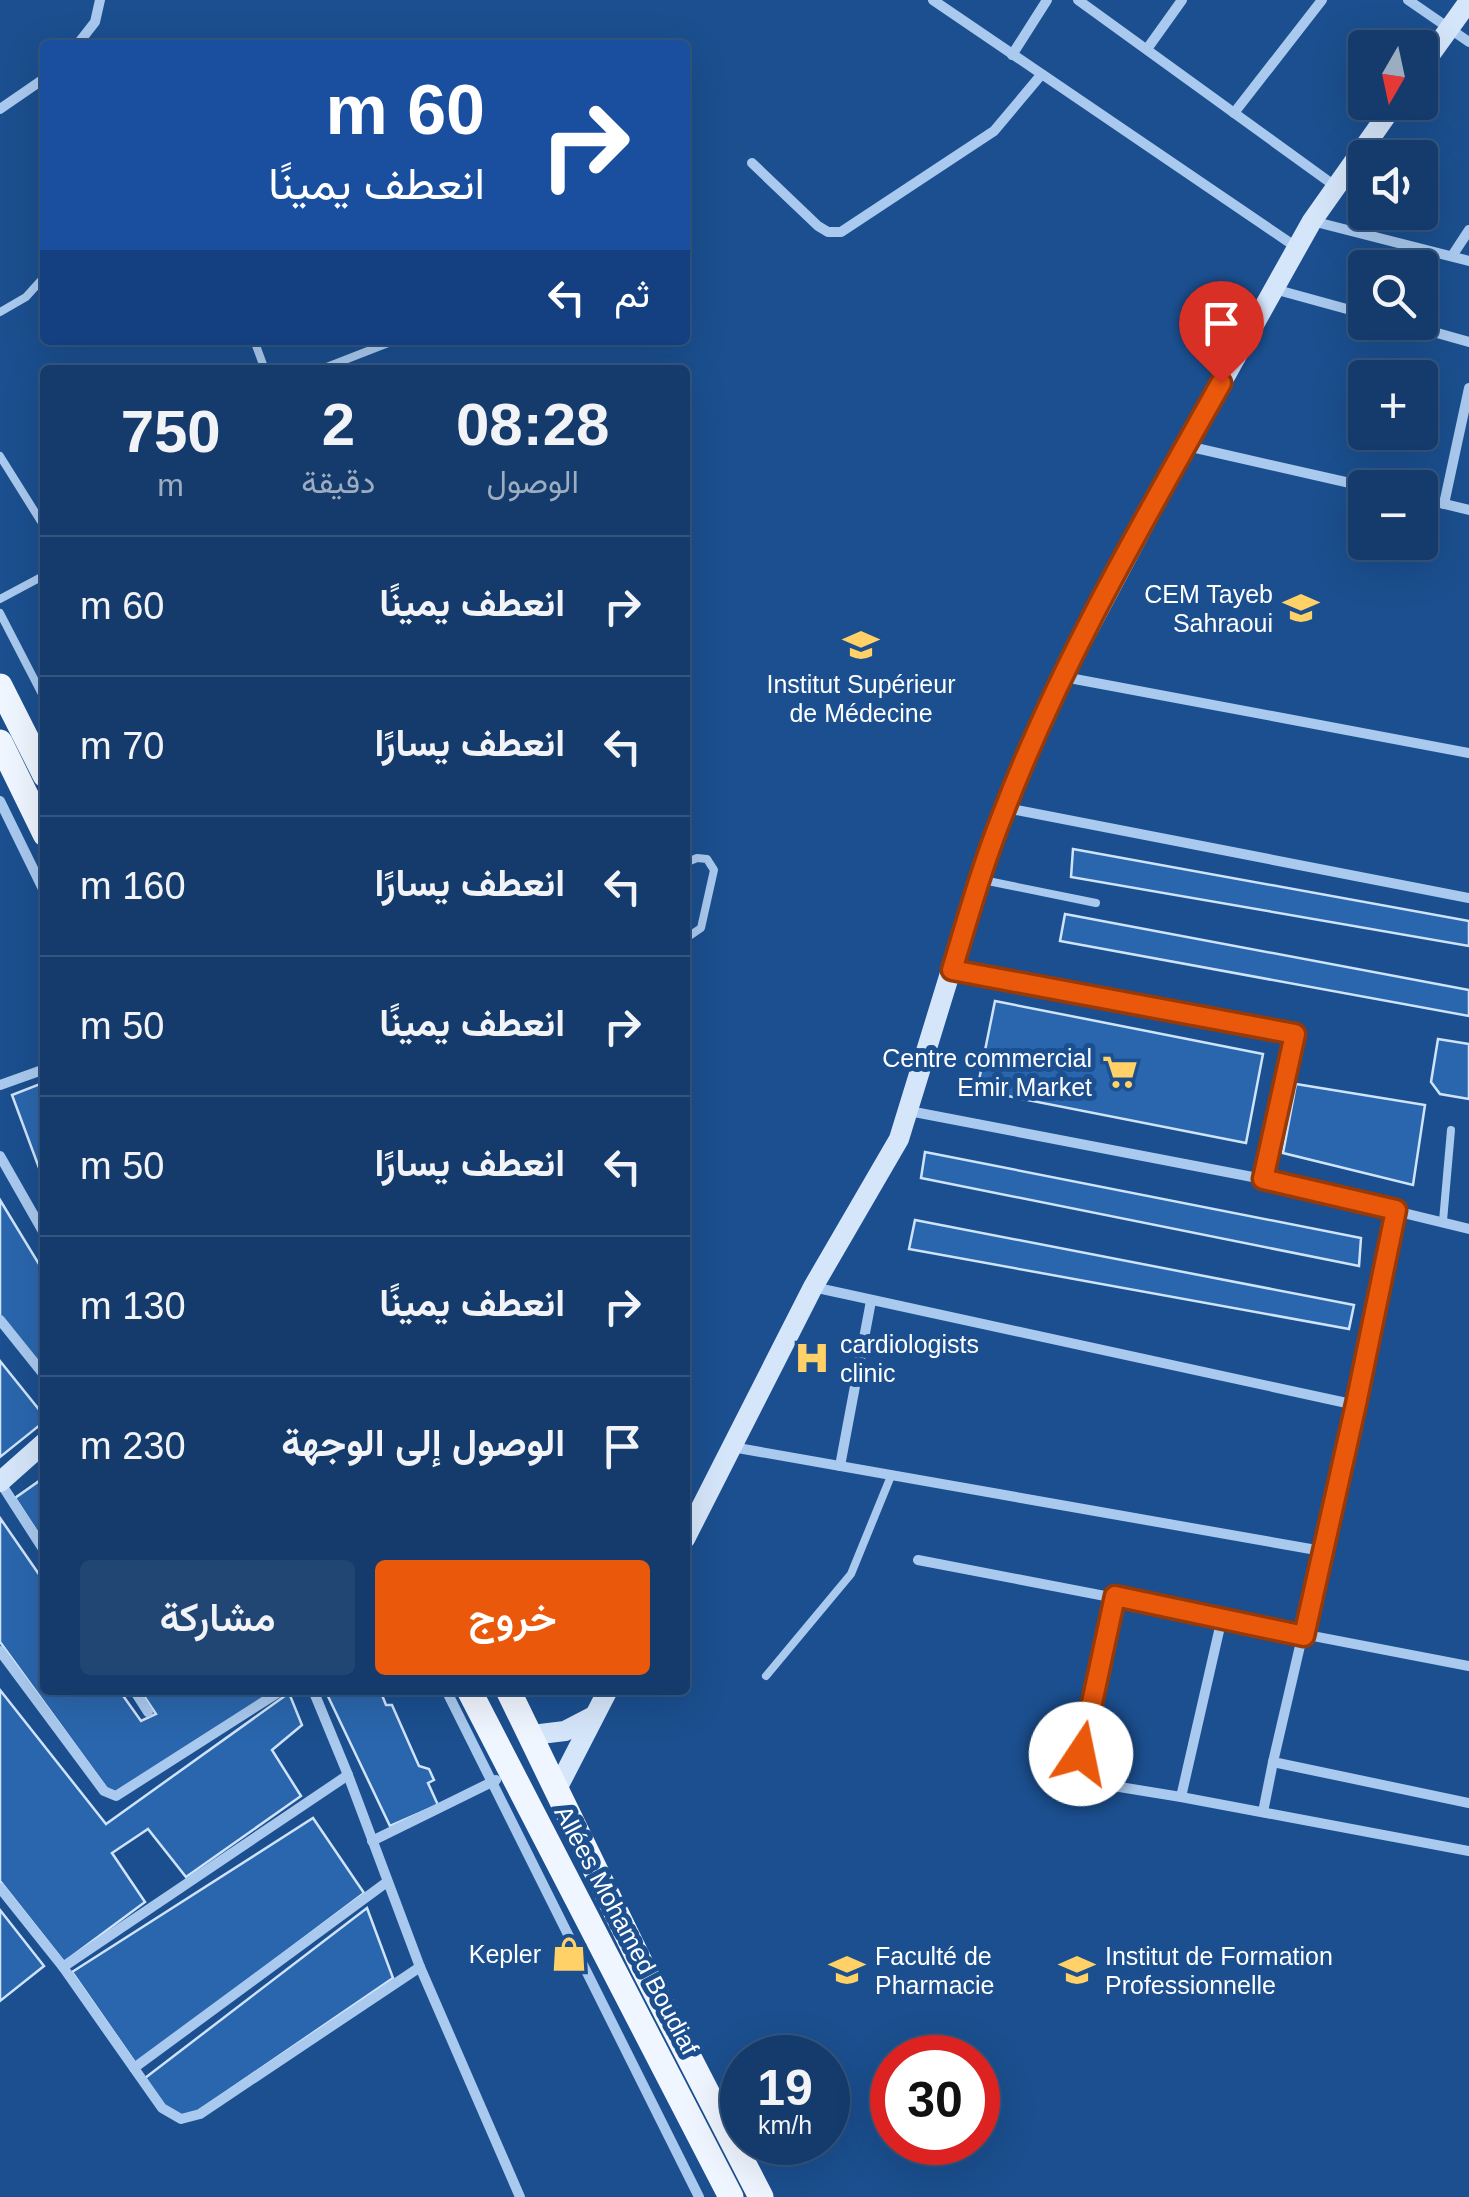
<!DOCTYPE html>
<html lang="ar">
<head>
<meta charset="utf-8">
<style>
  body { margin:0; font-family:Arial,Vazirmatn,sans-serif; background:#214673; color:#f1f3f6; direction:rtl; height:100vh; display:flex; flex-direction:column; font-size:38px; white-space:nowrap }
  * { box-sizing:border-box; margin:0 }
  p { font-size:32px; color:#9dadc1 }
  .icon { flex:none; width:55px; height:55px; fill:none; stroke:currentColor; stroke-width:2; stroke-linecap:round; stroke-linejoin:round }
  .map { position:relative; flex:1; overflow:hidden; direction:ltr }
  .side { position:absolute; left:40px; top:365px; width:650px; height:1330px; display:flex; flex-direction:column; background:#143b6b; border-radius:10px; box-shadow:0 10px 40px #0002,0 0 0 2px #33557e; direction:rtl }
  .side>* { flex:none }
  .top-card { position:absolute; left:40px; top:40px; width:650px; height:305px; border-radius:10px; box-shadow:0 10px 40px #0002,0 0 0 2px #33557e; direction:rtl; background:#1a4fa0; color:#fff; overflow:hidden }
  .needle { width:65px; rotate:189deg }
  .fabs { position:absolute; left:1348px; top:30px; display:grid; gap:20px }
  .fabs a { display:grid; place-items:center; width:90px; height:90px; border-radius:10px; background:#143b6b; box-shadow:0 10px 40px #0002,0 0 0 2px #33557e; font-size:50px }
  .speed { position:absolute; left:720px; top:2035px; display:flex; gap:20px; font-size:50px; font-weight:700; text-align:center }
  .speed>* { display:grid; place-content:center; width:130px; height:130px; border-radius:50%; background:#143b6b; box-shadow:0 10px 40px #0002,0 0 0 2px #33557e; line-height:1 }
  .speed small { font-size:25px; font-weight:400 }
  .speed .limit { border:15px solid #d22; background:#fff; color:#111 }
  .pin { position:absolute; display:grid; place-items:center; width:85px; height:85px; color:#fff; margin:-102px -42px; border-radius:50% 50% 50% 0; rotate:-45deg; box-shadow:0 0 10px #0007 }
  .pin .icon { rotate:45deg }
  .me { position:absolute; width:110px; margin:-55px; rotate:11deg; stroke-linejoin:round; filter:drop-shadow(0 0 8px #0008) }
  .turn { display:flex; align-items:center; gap:35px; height:210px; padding:0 40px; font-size:45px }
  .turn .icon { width:130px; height:130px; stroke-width:2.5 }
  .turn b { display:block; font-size:70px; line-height:85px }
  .then { display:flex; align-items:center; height:95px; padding:0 40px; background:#0003; gap:20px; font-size:38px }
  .eta { display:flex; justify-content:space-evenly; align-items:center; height:170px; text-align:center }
  .eta b { font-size:60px; font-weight:600; line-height:70px }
  .button { display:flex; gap:20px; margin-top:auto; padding:20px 40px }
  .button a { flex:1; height:115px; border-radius:10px; background:#ea580c; color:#fff; font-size:40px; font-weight:600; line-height:115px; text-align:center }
  .button a+a { background:#214673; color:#f1f3f6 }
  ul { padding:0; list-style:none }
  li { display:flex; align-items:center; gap:30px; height:140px; padding:0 40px; border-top:2px solid #33557e }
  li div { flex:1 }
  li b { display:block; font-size:38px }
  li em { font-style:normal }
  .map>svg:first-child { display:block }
  .building { fill:#2a66ad; stroke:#cfe3fa; stroke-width:2.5 }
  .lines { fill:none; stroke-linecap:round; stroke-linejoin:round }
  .lane { stroke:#a9c9ee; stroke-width:8 }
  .street { stroke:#a9c9ee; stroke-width:10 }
  .secondary { stroke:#d6e6fa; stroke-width:20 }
  .primary { stroke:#f0f6ff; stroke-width:25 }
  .route-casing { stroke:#983908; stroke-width:25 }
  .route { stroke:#ea580c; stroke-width:18 }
  .labels { text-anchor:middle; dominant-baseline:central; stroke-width:10; stroke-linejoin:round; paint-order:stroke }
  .poi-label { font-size:25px; fill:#fff; stroke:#1b4f8f; text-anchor:end }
  .street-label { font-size:25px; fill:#fff; stroke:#1b4f8f }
</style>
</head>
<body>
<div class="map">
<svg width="1469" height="2197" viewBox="0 0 1469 2197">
  <rect width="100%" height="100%" fill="#1b4f8f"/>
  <g class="building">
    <path d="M1073 849 1469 921V946L1071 877Z"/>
    <path d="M1065 914 1469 990V1016L1060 941Z"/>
    <path d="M995 1001 1263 1054 1246 1143 977 1090Z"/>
    <path d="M1438 1039 1469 1044V1099L1440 1094 1431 1082Z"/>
    <path d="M45 1082V1184L12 1095Z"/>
    <path d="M1296 1084 1425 1105 1413 1185 1283 1153Z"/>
    <path d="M925 1152 1361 1238 1359 1266 921 1178Z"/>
    <path d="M0 1200 45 1274V1376L0 1320Z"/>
    <path d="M915 1220 1354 1305 1349 1329 909 1249Z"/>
    <path d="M0 1361 45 1417V1421L0 1457Z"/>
    <path d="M45 1477V1544L15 1498Z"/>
    <path d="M45 1477V1544L15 1498Z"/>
    <path d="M0 1518 45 1583V1690H119L141 1721 156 1714 140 1690H282L116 1796 107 1789 0 1642Z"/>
    <path d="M0 1690 106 1824 289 1693 302 1725 272 1750 301 1796 186 1877 148 1829 112 1853 145 1902 64 1962 0 1881Z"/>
    <path d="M325 1690H380L386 1705H392L419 1766 429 1769 434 1780 428 1783 438 1805 390 1826Z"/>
    <path d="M313 1818 364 1893 136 2064 72 1972Z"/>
    <path d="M367 1908 393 1978 194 2114 180 2116 164 2108 145 2078Z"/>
    <path d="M0 1910 44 1966 0 2001Z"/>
  </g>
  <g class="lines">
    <g class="lane">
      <path d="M0 312 26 297 45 276"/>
      <path d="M254 340 265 370"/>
      <path d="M319 370 396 340"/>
      <path d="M0 456 45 528"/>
      <path d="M0 599 45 575"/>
      <path d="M0 613 45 700"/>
      <path d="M685 863 697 858 707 859 714 870 701 928 685 939"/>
      <path d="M983 880 1096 903"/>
      <path d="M954 971 1295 1034 1263 1179"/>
      <path d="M1443 1221 1451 1130"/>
      <path d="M766 1676 851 1574 891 1476"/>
    </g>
    <g class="street">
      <path d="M933 0 1296 247"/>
      <path d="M1078 0 1335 186"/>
      <path d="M1408 0 1469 42"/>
      <path d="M77 45 95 22 100 0"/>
      <path d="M1147 49 1182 0"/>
      <path d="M1012 55 1047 0"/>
      <path d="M0 109 45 78"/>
      <path d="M1234 113 1322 0"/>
      <path d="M752 163 818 226 828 232H841L994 131 1041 75"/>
      <path d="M1312 221 1469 261"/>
      <path d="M1452 256 1469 230"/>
      <path d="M1274 289 1365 314"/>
      <path d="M1398 322 1469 342"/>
      <path d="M1187 446 1372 488"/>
      <path d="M1420 498 1469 510"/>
      <path d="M1444 504 1469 388"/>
      <path d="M1064 677 1469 753"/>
      <path d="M0 801 45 893"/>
      <path d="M1006 808 1469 898"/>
      <path d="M0 1085 45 1069"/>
      <path d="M909 1111 1263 1179 1469 1229"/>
      <path d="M0 1156 45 1235"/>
      <path d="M1395 1210 1356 1405 1273 1762 1469 1803"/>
      <path d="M813 1287 1356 1405"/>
      <path d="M0 1320 45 1376"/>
      <path d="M732 1447 1322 1551"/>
      <path d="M840 1466 871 1301"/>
      <path d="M0 1482 45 1552"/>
      <path d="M918 1560 1469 1666"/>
      <path d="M1115 1595 1081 1754 1084 1772 1095 1783 1181 1797 1222 1618"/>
      <path d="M0 1651 104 1791 116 1796 282 1690"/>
      <path d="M134 1690 148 1712"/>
      <path d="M313 1690 348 1775 420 1967 520 2197"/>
      <path d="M446 1690 699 2197"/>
      <path d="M1181 1797 1469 1851"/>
      <path d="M1263 1812 1273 1762"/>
      <path d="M372 1841 496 1780"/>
      <path d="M0 1888 63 1967 162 2108 181 2119 200 2114 420 1967"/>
      <path d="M63 1967 348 1775"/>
      <path d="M134 2068 387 1882"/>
    </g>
    <g class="secondary">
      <path d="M1420 69 1469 1"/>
      <path d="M0 1482 45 1442"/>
      <path d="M685 1539 813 1287 899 1139 979 879 1005 808 1063 677 1186 446 1312 221 1396 102"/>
      <path d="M532 1735 565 1731 594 1716"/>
      <path d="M558 1787 608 1690"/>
    </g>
    <g class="primary">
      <path d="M0 686 45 775"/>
      <path d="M0 742 45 834"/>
      <path d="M469 1690 731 2197"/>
      <path d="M508 1690 643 1968 761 2197"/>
    </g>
  </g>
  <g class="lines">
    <defs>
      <path id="route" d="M1081 1754 1115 1596 1304 1636 1356 1404 1396 1210 1263 1179 1295 1034 952 970C968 917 983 863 1004 811 1061 662 1143 522 1221 383"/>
    </defs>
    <use href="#route" class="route-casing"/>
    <use href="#route" class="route"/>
  </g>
  <defs>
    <symbol id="school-bare" viewBox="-9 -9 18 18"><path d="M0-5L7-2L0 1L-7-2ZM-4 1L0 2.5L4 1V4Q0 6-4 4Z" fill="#ffd166" stroke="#1b4f8f" stroke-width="2.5" paint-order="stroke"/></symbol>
    <symbol id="university-bare" viewBox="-9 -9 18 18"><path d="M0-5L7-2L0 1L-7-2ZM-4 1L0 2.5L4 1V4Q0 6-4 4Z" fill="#ffd166" stroke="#1b4f8f" stroke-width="2.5" paint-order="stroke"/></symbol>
    <symbol id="supermarket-bare" viewBox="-9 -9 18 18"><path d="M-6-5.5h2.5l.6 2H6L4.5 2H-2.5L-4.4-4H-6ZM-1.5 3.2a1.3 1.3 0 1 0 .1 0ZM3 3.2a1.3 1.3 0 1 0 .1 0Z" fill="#ffd166" stroke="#1b4f8f" stroke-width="2.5" paint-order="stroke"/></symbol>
    <symbol id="hospital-bare" viewBox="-9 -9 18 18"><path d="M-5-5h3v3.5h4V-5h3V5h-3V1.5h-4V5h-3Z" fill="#ffd166" stroke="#1b4f8f" stroke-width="2.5" paint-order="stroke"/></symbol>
    <symbol id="shop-bare" viewBox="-9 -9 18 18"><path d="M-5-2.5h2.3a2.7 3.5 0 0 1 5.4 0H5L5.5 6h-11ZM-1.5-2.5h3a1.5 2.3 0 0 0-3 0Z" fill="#ffd166" stroke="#1b4f8f" stroke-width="2.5" paint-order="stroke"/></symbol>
  </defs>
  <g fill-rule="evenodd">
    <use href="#school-bare" x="1276" y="583" width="50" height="50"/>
    <use href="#university-bare" x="836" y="620" width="50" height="50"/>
    <use href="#supermarket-bare" x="1095" y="1047" width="50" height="50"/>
    <use href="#hospital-bare" x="787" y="1333" width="50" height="50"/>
    <use href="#shop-bare" x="544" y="1929" width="50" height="50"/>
    <use href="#university-bare" x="822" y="1945" width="50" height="50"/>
    <use href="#university-bare" x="1052" y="1945" width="50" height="50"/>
  </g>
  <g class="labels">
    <g class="poi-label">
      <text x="1273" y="594">CEM Tayeb<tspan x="1273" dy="29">Sahraoui</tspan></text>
      <text x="861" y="684" text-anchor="middle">Institut Supérieur<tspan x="861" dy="29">de Médecine</tspan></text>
      <text x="1092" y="1058">Centre commercial<tspan x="1092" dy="29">Emir Market</tspan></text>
      <text x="840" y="1344" text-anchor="start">cardiologists<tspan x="840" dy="29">clinic</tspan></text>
      <text x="541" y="1954">Kepler</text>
      <text x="875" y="1956" text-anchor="start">Faculté de<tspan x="875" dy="29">Pharmacie</tspan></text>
      <text x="1105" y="1956" text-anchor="start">Institut de Formation<tspan x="1105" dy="29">Professionnelle</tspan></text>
    </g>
    <g class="street-label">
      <text transform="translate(627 1930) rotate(62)">Allées Mohamed Boudiaf</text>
    </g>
  </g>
</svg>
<div class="fabs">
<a><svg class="needle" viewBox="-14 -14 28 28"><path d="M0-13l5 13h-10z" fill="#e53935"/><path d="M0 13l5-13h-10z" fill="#9dadc1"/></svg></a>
<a><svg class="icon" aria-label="sound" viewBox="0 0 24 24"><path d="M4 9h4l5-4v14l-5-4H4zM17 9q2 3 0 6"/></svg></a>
<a><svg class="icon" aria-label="search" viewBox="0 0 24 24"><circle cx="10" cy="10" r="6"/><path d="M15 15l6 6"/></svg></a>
<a>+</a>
<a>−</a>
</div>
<div class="speed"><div>19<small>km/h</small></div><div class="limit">30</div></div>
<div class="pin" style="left:1221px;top:383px;background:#d93025"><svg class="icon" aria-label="arrive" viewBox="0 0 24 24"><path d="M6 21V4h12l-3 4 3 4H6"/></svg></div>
<svg class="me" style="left:1081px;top:1754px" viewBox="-20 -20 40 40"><circle r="19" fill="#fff"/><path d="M0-13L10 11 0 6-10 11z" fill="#ea580c"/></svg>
<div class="top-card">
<div class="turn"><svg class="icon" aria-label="right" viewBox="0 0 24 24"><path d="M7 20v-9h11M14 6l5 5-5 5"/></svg><div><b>60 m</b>انعطف يمينًا</div></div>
<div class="then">ثم<svg class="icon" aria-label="left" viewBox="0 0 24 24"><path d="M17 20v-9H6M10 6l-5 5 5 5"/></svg></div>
</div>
<section class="side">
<div class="eta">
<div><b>08:28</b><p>الوصول</p></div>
<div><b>2</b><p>دقيقة</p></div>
<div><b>750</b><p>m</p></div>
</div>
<ul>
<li><svg class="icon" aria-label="right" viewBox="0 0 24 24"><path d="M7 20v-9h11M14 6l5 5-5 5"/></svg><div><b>انعطف يمينًا</b></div><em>60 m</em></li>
<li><svg class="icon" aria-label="left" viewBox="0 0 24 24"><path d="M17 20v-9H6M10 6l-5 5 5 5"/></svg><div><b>انعطف يسارًا</b></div><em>70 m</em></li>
<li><svg class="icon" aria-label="left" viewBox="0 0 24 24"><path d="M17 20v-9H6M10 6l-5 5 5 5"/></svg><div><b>انعطف يسارًا</b></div><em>160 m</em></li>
<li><svg class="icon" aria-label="right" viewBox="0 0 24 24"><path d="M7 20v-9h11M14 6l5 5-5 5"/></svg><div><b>انعطف يمينًا</b></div><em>50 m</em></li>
<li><svg class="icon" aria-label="left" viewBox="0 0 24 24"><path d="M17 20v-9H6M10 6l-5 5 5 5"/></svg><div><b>انعطف يسارًا</b></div><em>50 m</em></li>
<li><svg class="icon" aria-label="right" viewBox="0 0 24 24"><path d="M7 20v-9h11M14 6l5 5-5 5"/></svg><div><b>انعطف يمينًا</b></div><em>130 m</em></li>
<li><svg class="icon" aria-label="arrive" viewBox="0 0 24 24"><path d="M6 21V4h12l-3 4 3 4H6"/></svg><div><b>الوصول إلى الوجهة</b></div><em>230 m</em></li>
</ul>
<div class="button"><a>خروج</a><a>مشاركة</a></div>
</section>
</div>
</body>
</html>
